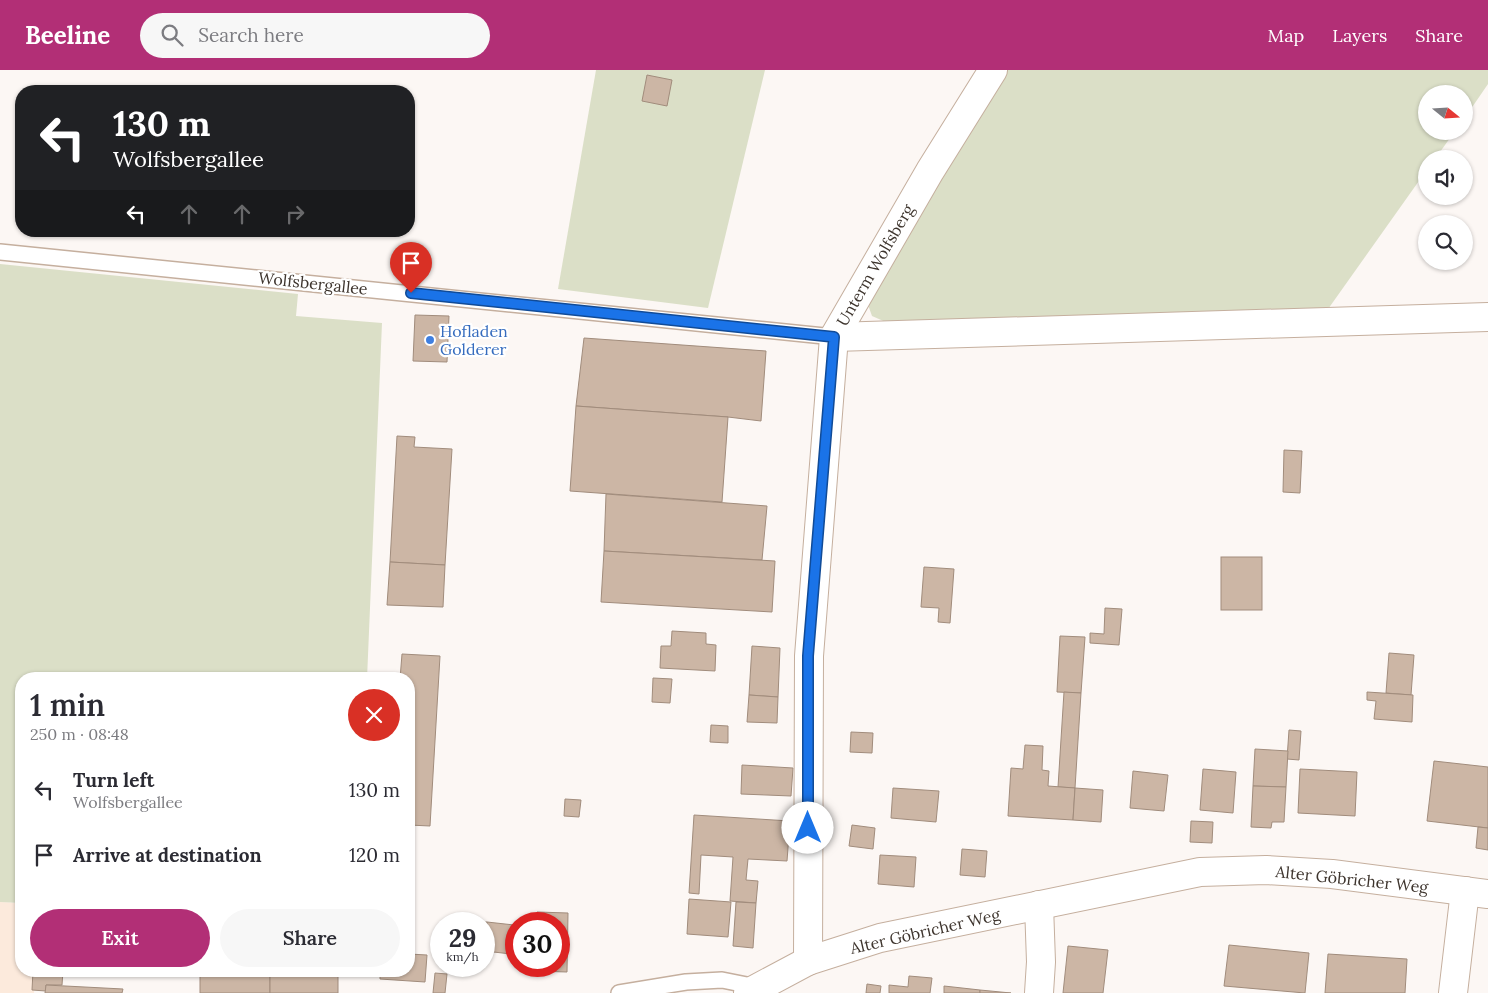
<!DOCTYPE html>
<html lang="en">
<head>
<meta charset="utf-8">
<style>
  body { margin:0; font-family:Lora,serif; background:#f7f7f7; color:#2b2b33; height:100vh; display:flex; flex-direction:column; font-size:19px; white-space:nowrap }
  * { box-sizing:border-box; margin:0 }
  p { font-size:16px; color:#7c7c81 }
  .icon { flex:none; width:28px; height:28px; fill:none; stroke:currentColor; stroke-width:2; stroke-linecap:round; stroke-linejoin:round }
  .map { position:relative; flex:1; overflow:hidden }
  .side { position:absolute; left:15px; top:602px; width:400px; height:305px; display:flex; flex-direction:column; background:#fff; border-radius:20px; box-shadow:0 1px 4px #0004 }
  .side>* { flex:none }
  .guide { position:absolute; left:15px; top:15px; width:400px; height:152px; border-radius:20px; box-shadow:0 1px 4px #0004; background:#202124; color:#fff; overflow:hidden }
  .needle { width:32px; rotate:108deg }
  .controls { position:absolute; left:1418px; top:15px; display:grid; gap:10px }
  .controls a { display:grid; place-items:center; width:55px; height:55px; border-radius:50%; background:#fff; box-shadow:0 1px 4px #0004; font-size:25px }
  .speed { position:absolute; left:430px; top:842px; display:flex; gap:10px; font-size:25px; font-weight:700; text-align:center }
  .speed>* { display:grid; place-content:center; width:65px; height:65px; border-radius:50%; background:#fff; box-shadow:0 1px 4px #0004; line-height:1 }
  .speed small { font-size:12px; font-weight:400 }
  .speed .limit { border:8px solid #d22; background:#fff; color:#111 }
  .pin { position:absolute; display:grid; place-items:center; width:42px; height:42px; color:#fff; margin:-51px -21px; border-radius:50% 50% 50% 0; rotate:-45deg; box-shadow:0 0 5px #0007 }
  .pin .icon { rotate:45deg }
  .me { position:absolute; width:55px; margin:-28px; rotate:0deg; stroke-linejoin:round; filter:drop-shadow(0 0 4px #0008) }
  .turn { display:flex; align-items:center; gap:18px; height:105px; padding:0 15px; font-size:22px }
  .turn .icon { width:65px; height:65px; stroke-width:2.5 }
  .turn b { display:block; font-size:35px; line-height:42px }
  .lanes { display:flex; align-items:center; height:48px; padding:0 15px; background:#0003; justify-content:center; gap:25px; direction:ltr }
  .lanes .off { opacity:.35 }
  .round { display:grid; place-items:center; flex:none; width:52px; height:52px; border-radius:26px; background:#f7f7f7 }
  .head { display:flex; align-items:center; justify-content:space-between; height:85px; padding:0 15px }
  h1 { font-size:30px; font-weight:600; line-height:38px }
  .button { display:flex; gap:10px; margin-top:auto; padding:10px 15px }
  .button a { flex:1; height:58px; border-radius:30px; background:#b22f76; color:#fff; font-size:20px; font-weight:600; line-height:58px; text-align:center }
  .button a+a { background:#f7f7f7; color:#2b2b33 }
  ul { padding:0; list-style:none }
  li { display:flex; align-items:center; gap:15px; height:65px; padding:0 15px }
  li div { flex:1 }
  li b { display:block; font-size:19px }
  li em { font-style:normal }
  header { display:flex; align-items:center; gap:30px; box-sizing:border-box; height:70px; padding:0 25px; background:#b22f76; color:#fff }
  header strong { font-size:24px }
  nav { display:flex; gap:28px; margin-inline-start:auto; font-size:18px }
  .search { width:350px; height:45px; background:#f7f7f7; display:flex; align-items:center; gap:12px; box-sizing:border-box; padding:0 18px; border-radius:28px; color:#7c7c81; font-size:19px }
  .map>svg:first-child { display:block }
  .built { fill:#fceadc }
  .green { fill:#dbdfc7 }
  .building { fill:#ccb6a5; stroke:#a18c7c }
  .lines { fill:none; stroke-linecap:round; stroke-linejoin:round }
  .service-casing { stroke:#c5af9e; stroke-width:18 }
  .minor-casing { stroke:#c5af9e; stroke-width:30 }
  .service { stroke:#fff; stroke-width:15 }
  .minor { stroke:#fff; stroke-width:28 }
  .route-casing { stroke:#114b97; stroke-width:12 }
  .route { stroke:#1a73e8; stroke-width:9 }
  .shop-dot { fill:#3f7fe0; stroke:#fff; stroke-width:2 }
  .labels { text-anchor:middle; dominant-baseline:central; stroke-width:4.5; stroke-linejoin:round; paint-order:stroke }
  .street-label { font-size:16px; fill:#3e352e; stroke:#fff }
  .shop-label { font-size:16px; fill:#366cbe; stroke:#fff; text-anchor:start }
</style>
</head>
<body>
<header>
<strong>Beeline</strong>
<div class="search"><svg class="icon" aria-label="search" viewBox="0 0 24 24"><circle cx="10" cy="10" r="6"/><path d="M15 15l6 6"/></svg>Search here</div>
<nav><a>Map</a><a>Layers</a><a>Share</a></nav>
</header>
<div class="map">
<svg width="1488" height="923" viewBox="0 0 1488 923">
  <rect width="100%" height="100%" fill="#fcf7f4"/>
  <path class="built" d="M0 832 21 833V901H36L34 923H0Z"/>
  <g class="green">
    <path d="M596 0H765L708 238 558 219Z"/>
    <path d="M1007 0H1488V14L1464 49V24H1426V61H1455L1435 89H1426V101L1321 249 888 253 872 246 867 232Z"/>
    <path d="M0 194 298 224 296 246 382 253 367 609H21V833L0 832Z"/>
  </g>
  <g class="building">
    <path d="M647 5 672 10 667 36 642 31Z"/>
    <path d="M415 245 449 246 447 292 413 291Z"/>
    <path d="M584 268 766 281 761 351 728 347 576 336Z"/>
    <path d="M576 336 728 347 722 432 570 421Z"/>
    <path d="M397 366 415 367 414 377 452 379 445 495 390 492Z"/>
    <path d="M1284 380 1302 381 1300 423 1283 422Z"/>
    <path d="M606 424 767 436 762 490 604 481Z"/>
    <path d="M604 481 775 491 772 542 601 532Z"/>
    <rect x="1221" y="487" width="41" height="53"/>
    <path d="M390 492 445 495 443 537 387 535Z"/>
    <path d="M924 497 954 499 950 553 938 552 939 538 921 537Z"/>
    <path d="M1105 538 1122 539 1119 575 1090 573V563L1104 564Z"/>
    <path d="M672 561 706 563V574L716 575 715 601 660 598 661 576H671Z"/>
    <path d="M1060 566 1085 567 1081 623 1057 622Z"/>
    <path d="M752 576 780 578 778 627 749 625Z"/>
    <path d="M1389 583 1414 585 1411 625 1386 623Z"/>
    <path d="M402 584 440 586 430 756 409 755V609H400Z"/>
    <path d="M653 608 672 609 670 633 652 632Z"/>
    <path d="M1064 622 1081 623 1075 718 1058 717Z"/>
    <path d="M1367 622 1413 625 1412 652 1374 649 1376 631 1367 630Z"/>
    <path d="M749 625 778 627 777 653 747 652Z"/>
    <path d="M711 655 728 656V673L710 672Z"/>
    <path d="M1289 660 1301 661 1299 690 1287 689Z"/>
    <path d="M851 662 873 663 872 683 850 682Z"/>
    <path d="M1025 675 1043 676 1042 700 1049 701 1048 716 1075 718 1073 750 1008 746 1011 698 1023 699Z"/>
    <path d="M1255 679 1288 681 1286 717 1253 716Z"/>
    <path d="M1434 691 1488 697V758L1427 751Z"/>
    <path d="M742 695 793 698 791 726 741 724Z"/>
    <path d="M1203 699 1236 702 1233 743 1200 740Z"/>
    <path d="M1300 699 1357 702 1355 746 1298 743Z"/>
    <path d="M1133 701 1168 705 1164 741 1130 738Z"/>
    <path d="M1253 716 1286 717 1284 752H1272L1271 758 1251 757Z"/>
    <path d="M893 718 939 721 936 752 891 748Z"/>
    <path d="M1075 718 1103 720 1101 752 1073 750Z"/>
    <path d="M565 729 581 730 579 747 564 746Z"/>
    <path d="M694 745 790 751 787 791 748 789 746 810 758 811 756 833 730 831 733 787 701 785 699 824 689 823Z"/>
    <path d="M1191 751 1213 752 1212 773 1190 772Z"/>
    <path d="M852 755 875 758 873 779 849 776Z"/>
    <path d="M1478 757 1488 758V780L1476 778Z"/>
    <path d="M962 779 987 781 985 807 960 805Z"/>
    <path d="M880 785 916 787 914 817 878 814Z"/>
    <path d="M689 829 731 832 728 867 687 864Z"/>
    <path d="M736 832 756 833 753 878 733 876Z"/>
    <path d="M537 842 568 843 567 902 535 901V896H559V854H536Z"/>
    <path d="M449 849 487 852 485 881 484 854H449Z"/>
    <path d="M487 852 514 855 511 884 485 881Z"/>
    <path d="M1229 875 1309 883 1305 923 1224 916Z"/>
    <path d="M1068 876 1108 880 1103 923H1063Z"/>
    <path d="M409 884 427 885 425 912 380 909V901H409Z"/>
    <path d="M1328 884 1407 889 1405 923H1325Z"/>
    <path d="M33 901H63L62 915H46V921L32 920Z"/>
    <path d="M60 901H125V904Z"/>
    <rect x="200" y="901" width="70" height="22"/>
    <rect x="270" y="901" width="68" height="22"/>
    <path d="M435 903 447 904 445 923H433Z"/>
    <path d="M909 906 932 908 930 923H889V915L908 917Z"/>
    <path d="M867 914 881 916 880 923H866Z"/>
    <path d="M46 915 123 919 122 923H45Z"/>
    <path d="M944 916 980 920V923H944Z"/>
    <path d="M980 920 1011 923H980Z"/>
  </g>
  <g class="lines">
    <defs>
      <g id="service">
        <path d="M0 182 834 267"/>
        <path d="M619 923 686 912 722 910 757 917"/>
      </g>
      <g id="minor">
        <path d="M834 267 1488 247"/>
        <path d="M808 891 809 586 834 267 930 101 993 0"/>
        <path d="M748 923 808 891 880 868 1200 802 1266 800 1332 804 1488 824"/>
        <path d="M1039 923 1041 892 1039 835"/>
        <path d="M1453 923 1465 821"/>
      </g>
    </defs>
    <use href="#service" class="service-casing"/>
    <use href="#minor" class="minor-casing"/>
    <use href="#service" class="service"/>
    <use href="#minor" class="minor"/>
  </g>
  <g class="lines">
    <defs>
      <path id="route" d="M411 223 834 267 808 586V758"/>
    </defs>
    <use href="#route" class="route-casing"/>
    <use href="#route" class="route"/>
  </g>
  <circle class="shop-dot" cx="430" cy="270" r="5"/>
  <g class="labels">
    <g class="street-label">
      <text transform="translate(875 195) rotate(-60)">Unterm Wolfsberg</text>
      <text transform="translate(313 213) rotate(6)">Wolfsbergallee</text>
      <text transform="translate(1352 809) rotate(6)">Alter Göbricher Weg</text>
      <text transform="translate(925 861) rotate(-13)">Alter Göbricher Weg</text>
    </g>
    <g class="shop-label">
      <text x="440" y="261">Hofladen<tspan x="440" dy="18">Golderer</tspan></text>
    </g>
  </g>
</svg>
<div class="controls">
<a><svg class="needle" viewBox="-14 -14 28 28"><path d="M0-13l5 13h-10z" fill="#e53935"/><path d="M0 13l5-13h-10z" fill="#7c7c81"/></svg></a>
<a><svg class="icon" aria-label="sound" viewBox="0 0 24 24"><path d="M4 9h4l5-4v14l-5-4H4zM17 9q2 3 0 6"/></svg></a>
<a><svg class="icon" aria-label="search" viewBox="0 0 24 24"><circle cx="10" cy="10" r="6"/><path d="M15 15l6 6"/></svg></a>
</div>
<div class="speed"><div>29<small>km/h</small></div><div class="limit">30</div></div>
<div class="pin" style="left:411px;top:223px;background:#d93025"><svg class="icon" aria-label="arrive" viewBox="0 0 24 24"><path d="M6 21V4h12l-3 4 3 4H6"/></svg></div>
<svg class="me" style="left:808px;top:758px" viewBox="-20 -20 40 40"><circle r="19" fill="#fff"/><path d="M0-13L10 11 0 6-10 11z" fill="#1a73e8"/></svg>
<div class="guide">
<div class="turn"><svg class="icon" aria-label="left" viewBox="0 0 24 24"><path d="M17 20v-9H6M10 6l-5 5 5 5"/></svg><div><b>130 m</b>Wolfsbergallee</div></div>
<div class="lanes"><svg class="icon" aria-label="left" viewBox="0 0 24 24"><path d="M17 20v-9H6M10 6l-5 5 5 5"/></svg><svg class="icon off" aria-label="ahead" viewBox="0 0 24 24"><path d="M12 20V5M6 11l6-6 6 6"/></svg><svg class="icon off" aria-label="ahead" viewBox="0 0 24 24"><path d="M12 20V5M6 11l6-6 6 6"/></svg><svg class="icon off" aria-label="right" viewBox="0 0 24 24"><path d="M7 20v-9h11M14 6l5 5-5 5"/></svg></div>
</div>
<section class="side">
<div class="head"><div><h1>1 min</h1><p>250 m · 08:48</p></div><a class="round" style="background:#d93025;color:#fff"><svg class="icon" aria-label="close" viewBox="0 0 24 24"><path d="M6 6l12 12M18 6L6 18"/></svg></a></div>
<ul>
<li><svg class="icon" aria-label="left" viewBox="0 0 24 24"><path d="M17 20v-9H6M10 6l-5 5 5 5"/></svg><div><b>Turn left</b><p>Wolfsbergallee</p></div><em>130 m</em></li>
<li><svg class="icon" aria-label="arrive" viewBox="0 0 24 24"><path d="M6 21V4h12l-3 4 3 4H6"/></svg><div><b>Arrive at destination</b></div><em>120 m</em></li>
</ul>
<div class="button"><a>Exit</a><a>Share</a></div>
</section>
</div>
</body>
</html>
